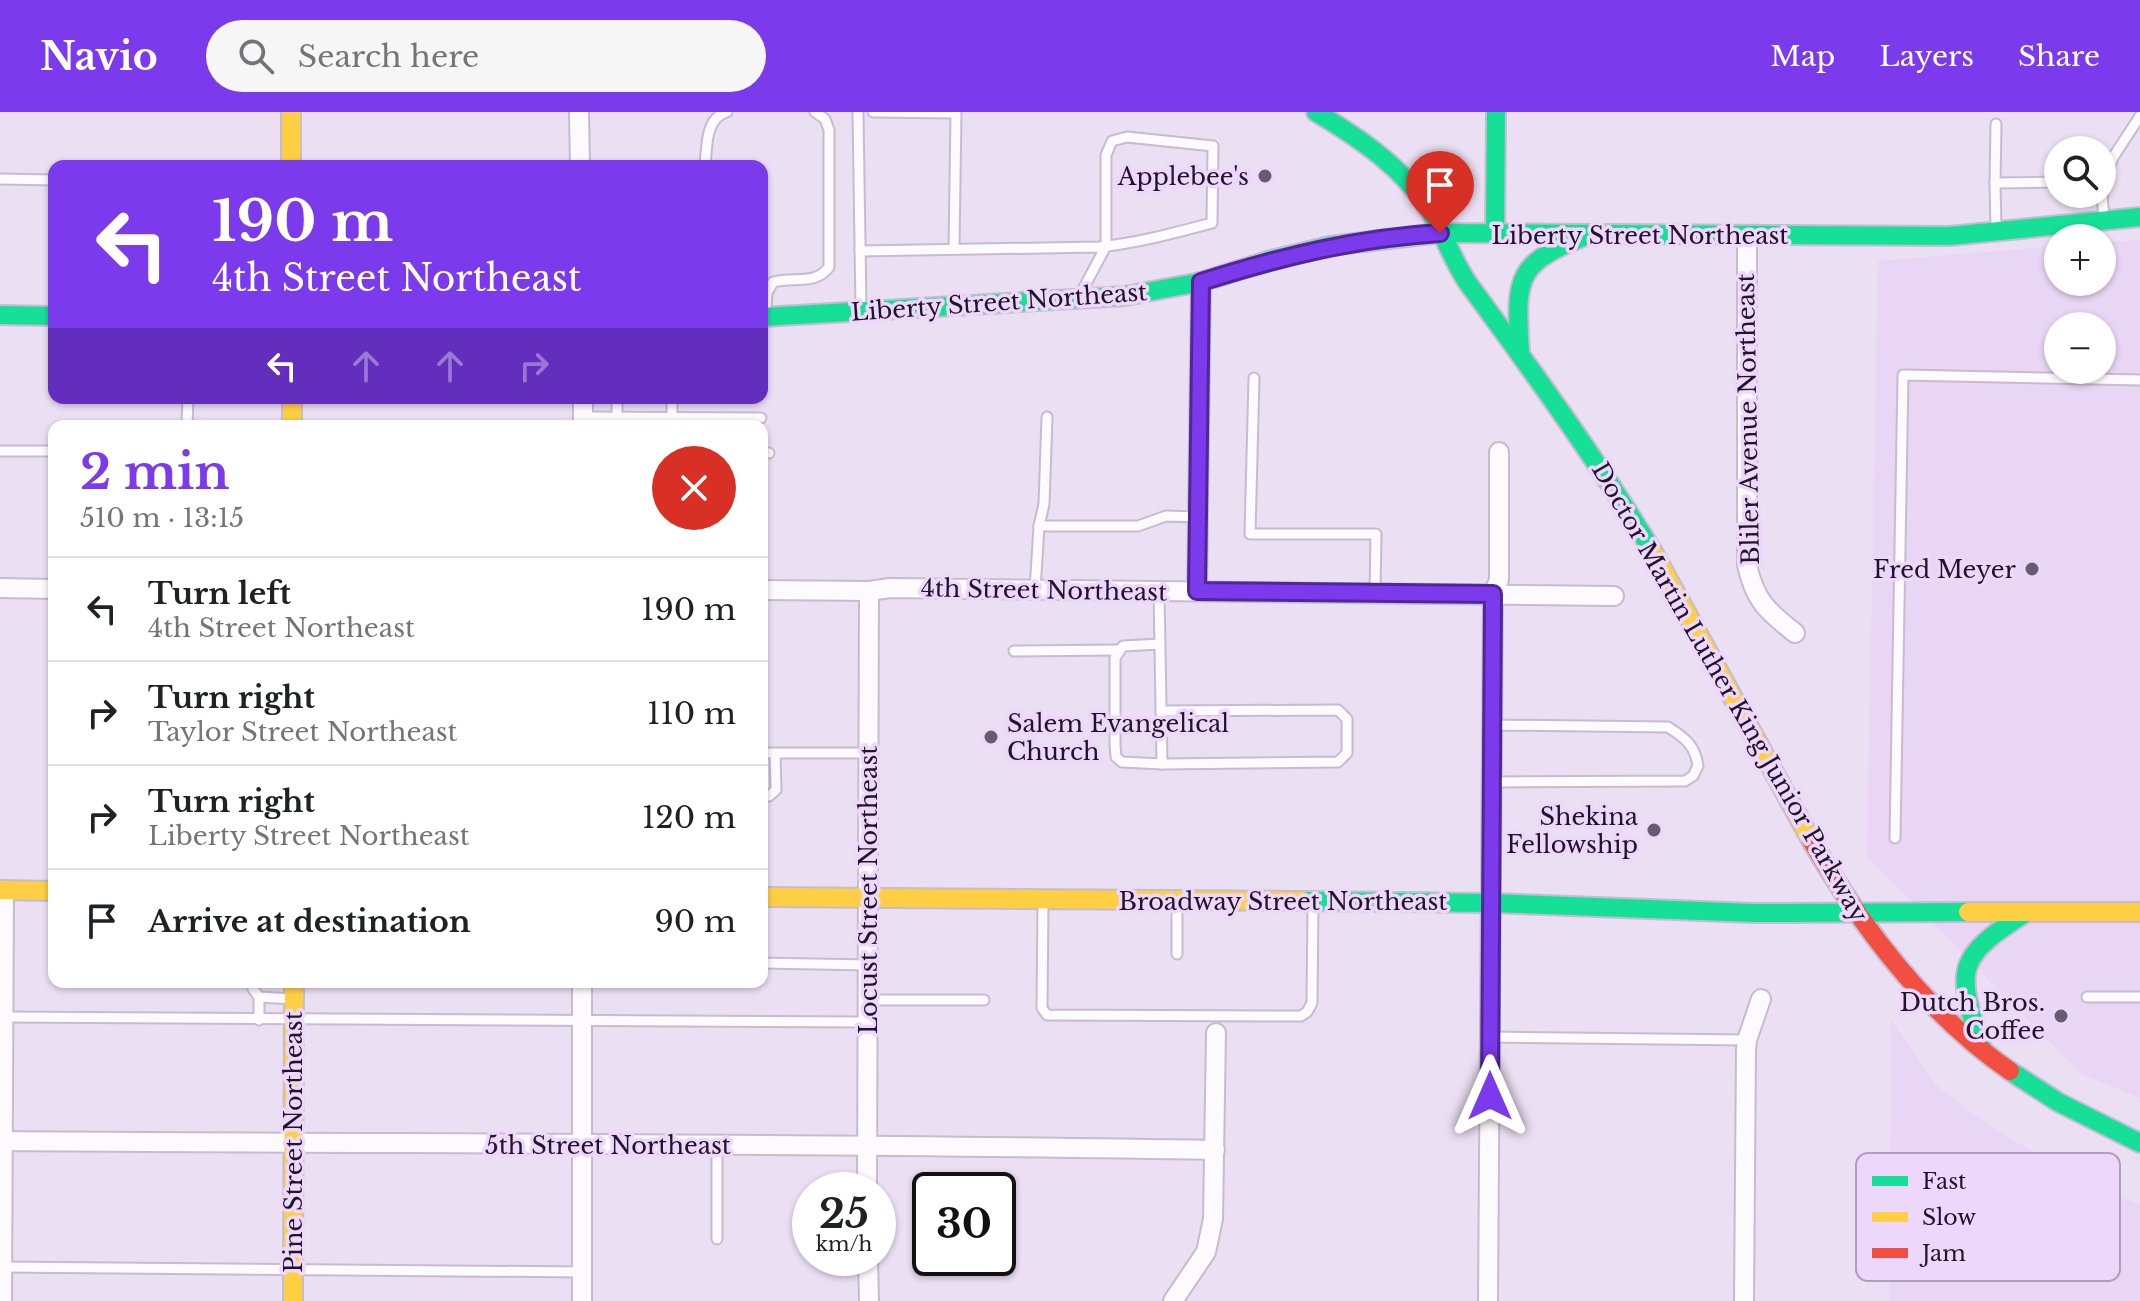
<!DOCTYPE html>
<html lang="en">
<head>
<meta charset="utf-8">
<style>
  body { margin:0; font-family:"Libre Baskerville",serif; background:#f6f6f6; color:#202124; height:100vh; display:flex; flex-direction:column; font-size:30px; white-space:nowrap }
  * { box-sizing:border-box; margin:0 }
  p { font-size:26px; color:#757577 }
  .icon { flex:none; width:44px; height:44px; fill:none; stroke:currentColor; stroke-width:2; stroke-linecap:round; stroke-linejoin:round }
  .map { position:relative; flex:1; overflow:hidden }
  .details { position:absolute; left:48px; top:308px; width:720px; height:568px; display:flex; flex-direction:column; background:#fff; border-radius:16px; box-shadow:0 2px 6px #0004 }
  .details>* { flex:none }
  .banner { position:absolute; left:48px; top:48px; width:720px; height:244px; border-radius:16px; box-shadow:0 2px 6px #0004; background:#7c3aed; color:#fff; overflow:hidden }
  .buttons { position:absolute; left:2044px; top:24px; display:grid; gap:16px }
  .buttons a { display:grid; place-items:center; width:72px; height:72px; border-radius:50%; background:#fff; box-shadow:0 2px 6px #0004; font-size:40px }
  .speed { position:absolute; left:792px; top:1060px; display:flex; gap:16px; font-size:40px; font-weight:700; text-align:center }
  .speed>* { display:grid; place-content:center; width:104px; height:104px; border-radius:50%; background:#fff; box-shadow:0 2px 6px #0004; line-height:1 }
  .speed small { font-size:20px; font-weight:400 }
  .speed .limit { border:4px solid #111; border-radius:12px; background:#fff; color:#111 }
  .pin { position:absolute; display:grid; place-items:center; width:68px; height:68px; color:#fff; margin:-82px -34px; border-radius:50% 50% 50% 0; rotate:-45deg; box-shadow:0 0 8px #0007 }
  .pin .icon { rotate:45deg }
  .me { position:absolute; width:88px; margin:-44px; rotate:0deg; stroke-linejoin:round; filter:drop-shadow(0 0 6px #0008) }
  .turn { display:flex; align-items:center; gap:28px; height:168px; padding:0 32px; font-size:36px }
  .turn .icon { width:104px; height:104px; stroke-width:2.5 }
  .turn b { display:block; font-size:56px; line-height:68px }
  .lanes { display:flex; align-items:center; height:76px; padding:0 32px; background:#0003; justify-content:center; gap:40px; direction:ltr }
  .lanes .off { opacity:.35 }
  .round { display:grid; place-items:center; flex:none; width:84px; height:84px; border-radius:42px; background:#f6f6f6 }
  .head { display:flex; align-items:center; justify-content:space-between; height:136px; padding:0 32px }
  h1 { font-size:48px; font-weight:700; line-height:60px; color:#7c3aed }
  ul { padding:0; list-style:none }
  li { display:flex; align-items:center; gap:24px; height:104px; padding:0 32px; border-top:2px solid #e0e0e0 }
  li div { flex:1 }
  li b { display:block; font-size:30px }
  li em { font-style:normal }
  header { display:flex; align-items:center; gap:48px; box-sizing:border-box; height:112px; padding:0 40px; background:#7c3aed; color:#fff }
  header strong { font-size:38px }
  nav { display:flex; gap:44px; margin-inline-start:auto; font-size:28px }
  .search { width:560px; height:72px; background:#f6f6f6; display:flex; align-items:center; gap:20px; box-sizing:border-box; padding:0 28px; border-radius:44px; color:#757577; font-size:30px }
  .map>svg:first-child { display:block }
  .built { fill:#e9d6f5; fill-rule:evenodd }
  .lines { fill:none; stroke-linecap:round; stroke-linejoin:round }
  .lane-casing { stroke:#c7bbce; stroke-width:13 }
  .street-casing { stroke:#c7bbce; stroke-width:22 }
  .fast-casing { stroke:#c7bbce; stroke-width:22 }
  .slow-casing { stroke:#c7bbce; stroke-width:22 }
  .jam-casing { stroke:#c7bbce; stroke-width:22 }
  .lane { stroke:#fcfafd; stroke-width:9 }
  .street { stroke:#fcfafd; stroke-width:18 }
  .fast { stroke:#16e098; stroke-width:18 }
  .slow { stroke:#ffcf43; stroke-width:18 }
  .jam { stroke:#f24e42; stroke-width:18 }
  .route-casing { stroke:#51269a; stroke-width:20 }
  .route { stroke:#7c3aed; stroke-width:14 }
  .poi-dot { fill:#685b70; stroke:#edd7fb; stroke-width:3 }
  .labels { text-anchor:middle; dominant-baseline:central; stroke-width:7; stroke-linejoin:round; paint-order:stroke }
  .poi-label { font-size:24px; fill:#211429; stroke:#edd7fb; text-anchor:end }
  .street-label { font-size:24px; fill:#211429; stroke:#edd7fb }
  .key { fill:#edd7fb; stroke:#b09cbc; stroke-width:2 }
  .key-label { font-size:22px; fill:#211429 }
</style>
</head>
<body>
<header>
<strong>Navio</strong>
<div class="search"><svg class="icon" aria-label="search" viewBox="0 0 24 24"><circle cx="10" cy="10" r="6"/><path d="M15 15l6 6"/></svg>Search here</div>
<nav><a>Map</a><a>Layers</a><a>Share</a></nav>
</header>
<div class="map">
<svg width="2140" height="1189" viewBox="0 0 2140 1189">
  <rect width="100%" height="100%" fill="#ebdff3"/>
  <g class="built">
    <path d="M2140 128V986L2081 962 1867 744 1878 149 2058 134V170H2102V131ZM2058 214H2102V258H2058Z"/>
    <path d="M1891 908 1935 972 1965 996 2006 1024 2054 1052 2140 1093V1189H1889Z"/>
  </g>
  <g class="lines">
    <defs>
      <g id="lane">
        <path d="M858 0 861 197"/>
        <path d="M873 0 956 1 954 137"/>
        <path d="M705 54C707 35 705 6 727 0"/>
        <path d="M0 67 54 68"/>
        <path d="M1995 71 1996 12"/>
        <path d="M2102 71 2114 44 2140 4"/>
        <path d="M2102 82 2104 107"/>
        <path d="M1996 116 1995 71 2058 70"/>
        <path d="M860 139 1099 135C1138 131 1174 121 1212 111L1213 34 1127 25 1112 29 1106 43V134L1081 181"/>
        <path d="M766 198 767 181 773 170C794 164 815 174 829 155V18L825 7 815 0"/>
        <path d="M1254 266 1250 422H1376L1375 481"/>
        <path d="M617 286V306"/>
        <path d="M672 286V306"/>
        <path d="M583 305 761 306"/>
        <path d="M187 314 188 286"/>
        <path d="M0 339H54"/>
        <path d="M762 341H769"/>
        <path d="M1039 414 1044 392 1047 305"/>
        <path d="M1035 478 1039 414H1138L1166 404 1198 405"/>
        <path d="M1159 479 1162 652 1122 650 1116 645 1115 633V546L1123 534 1160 532"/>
        <path d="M1014 539 1118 538"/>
        <path d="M1161 599 1338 598 1347 607V641L1338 650 1162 652"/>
        <path d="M762 641H869"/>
        <path d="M1492 670 1685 669 1693 664 1698 654C1695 633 1685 626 1668 615L1492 613"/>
        <path d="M762 683 769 684 776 678 775 642"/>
        <path d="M1895 726 1903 263 2140 268"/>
        <path d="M1043 791 1042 896 1047 903 1301 904 1307 900 1312 891 1313 792"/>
        <path d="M1177 792V842"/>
        <path d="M762 851 868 853"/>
        <path d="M253 870V877L259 885 294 887"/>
        <path d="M2087 885H2139"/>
        <path d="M868 888H984"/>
        <path d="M3 905 868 910"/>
        <path d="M259 908V885"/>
        <path d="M1490 925 1747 928"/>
        <path d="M717 1127V1033"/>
        <path d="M1 1155 582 1160"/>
      </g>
      <g id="street">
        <path d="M579 0 580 54"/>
        <path d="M1747 124V453C1755 489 1767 499 1795 521"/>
        <path d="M583 286V314"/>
        <path d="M0 476 54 477"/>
        <path d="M762 478 869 479 890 476 1614 484"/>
        <path d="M1197 479 1201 170"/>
        <path d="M0 1029C405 1032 810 1031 1215 1038"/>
        <path d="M867 1078 869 479"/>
        <path d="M868 1146 869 1189"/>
        <path d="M2 1189 4 778"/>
        <path d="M582 1189V870"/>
        <path d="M1173 1189 1206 1140 1213 1107 1216 921"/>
        <path d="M1488 1189 1493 482 1499 468V340"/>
        <path d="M1744 1189 1746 938 1747 928 1761 887"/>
      </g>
      <g id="fast">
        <path d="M1316 0C1359 26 1403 55 1430 99 1445 123 1453 151 1470 174 1534 261 1597 348 1653 440"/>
        <path d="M1440 121 1950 124 2140 105"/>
        <path d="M1495 121 1496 0"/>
        <path d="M0 203 54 204"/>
        <path d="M762 205 1125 184 1201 170 1271 148 1330 134 1440 121"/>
        <path d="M1520 240C1515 163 1516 151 1590 122"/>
        <path d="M1303 789 1491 791 1754 801 1968 800"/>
        <path d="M1982 937C1956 857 1954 846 2027 800"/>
        <path d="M2010 959 2058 990 2140 1031"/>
      </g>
      <g id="slow">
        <path d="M291 0V54"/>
        <path d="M292 286V314"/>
        <path d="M1653 440 1811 728"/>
        <path d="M0 778 54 779"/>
        <path d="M762 785 1303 789"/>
        <path d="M1968 800H2140"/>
        <path d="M293 1189 294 870"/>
      </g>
      <path id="jam" d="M1811 728C1862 816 1926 901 2010 959"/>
    </defs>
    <use href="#lane" class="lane-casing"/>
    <use href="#street" class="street-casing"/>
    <use href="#fast" class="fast-casing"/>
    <use href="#slow" class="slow-casing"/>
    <use href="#jam" class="jam-casing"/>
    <use href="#lane" class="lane"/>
    <use href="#street" class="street"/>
    <use href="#fast" class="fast"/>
    <use href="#slow" class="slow"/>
    <use href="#jam" class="jam"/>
  </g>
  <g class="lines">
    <defs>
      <path id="route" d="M1440 121C1357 126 1280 145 1201 170L1197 479 1493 482 1490 984"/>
    </defs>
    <use href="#route" class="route-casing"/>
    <use href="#route" class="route"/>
  </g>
  <g class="poi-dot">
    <circle cx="1265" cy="64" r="8"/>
    <circle cx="2032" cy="457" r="8"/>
    <circle cx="991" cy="625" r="8"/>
    <circle cx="1654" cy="718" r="8"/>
    <circle cx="2061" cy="904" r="8"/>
  </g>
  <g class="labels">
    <g class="poi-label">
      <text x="1249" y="64">Applebee's</text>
      <text x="2016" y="457">Fred Meyer</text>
      <text x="1007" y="611" text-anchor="start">Salem Evangelical<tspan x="1007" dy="28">Church</tspan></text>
      <text x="1638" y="704">Shekina<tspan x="1638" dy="28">Fellowship</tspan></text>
      <text x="2045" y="890">Dutch Bros.<tspan x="2045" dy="28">Coffee</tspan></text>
    </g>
    <g class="street-label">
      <text x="1640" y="123">Liberty Street Northeast</text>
      <text transform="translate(999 190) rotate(-4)">Liberty Street Northeast</text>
      <text transform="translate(1748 307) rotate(-91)">Bliler Avenue Northeast</text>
      <text transform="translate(1044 478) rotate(1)">4th Street Northeast</text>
      <text transform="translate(1730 580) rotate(60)">Doctor Martin Luther King Junior Parkway</text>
      <text transform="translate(868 778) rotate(-90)">Locust Street Northeast</text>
      <text x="1283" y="789">Broadway Street Northeast</text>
      <text transform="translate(293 1030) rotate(-90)">Pine Street Northeast</text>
      <text x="608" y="1033">5th Street Northeast</text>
    </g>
  </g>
  <rect x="1856" y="1041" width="264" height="128" rx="12" class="key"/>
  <rect x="1872" y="1064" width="36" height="10" fill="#16e098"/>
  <rect x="1872" y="1100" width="36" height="10" fill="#ffcf43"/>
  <rect x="1872" y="1136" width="36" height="10" fill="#f24e42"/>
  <g class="key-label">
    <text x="1922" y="1077">Fast</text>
    <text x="1922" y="1113">Slow</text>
    <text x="1922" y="1149">Jam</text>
  </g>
</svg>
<div class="buttons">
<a><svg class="icon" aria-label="search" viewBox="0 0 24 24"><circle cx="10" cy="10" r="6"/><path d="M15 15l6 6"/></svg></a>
<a>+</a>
<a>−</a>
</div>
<div class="speed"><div>25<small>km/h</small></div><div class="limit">30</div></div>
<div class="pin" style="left:1440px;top:121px;background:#d93025"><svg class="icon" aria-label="arrive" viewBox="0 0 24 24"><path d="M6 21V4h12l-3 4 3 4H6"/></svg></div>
<svg class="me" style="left:1490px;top:984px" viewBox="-20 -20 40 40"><path d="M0-17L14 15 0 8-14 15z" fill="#7c3aed" stroke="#fff" stroke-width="4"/></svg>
<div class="banner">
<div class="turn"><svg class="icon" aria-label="left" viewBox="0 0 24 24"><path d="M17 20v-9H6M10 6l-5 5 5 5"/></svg><div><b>190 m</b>4th Street Northeast</div></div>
<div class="lanes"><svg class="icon" aria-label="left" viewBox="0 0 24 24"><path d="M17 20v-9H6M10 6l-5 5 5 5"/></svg><svg class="icon off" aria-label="ahead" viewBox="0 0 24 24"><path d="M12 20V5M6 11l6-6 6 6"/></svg><svg class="icon off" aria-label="ahead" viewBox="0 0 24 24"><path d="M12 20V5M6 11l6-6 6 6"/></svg><svg class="icon off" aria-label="right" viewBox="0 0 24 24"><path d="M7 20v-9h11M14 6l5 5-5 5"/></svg></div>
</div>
<section class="details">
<div class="head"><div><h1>2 min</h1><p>510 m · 13:15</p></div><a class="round" style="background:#d93025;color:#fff"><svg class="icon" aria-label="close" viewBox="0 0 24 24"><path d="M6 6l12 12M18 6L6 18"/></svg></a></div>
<ul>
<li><svg class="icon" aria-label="left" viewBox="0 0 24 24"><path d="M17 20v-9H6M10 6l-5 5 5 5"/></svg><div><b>Turn left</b><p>4th Street Northeast</p></div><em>190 m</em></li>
<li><svg class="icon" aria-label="right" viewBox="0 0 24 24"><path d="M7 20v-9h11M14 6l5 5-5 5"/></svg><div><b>Turn right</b><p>Taylor Street Northeast</p></div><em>110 m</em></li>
<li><svg class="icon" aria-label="right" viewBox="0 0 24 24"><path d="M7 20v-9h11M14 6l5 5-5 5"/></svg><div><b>Turn right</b><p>Liberty Street Northeast</p></div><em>120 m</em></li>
<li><svg class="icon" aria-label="arrive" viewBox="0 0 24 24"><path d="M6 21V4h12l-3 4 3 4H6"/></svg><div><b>Arrive at destination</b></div><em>90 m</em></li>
</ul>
</section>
</div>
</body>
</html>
